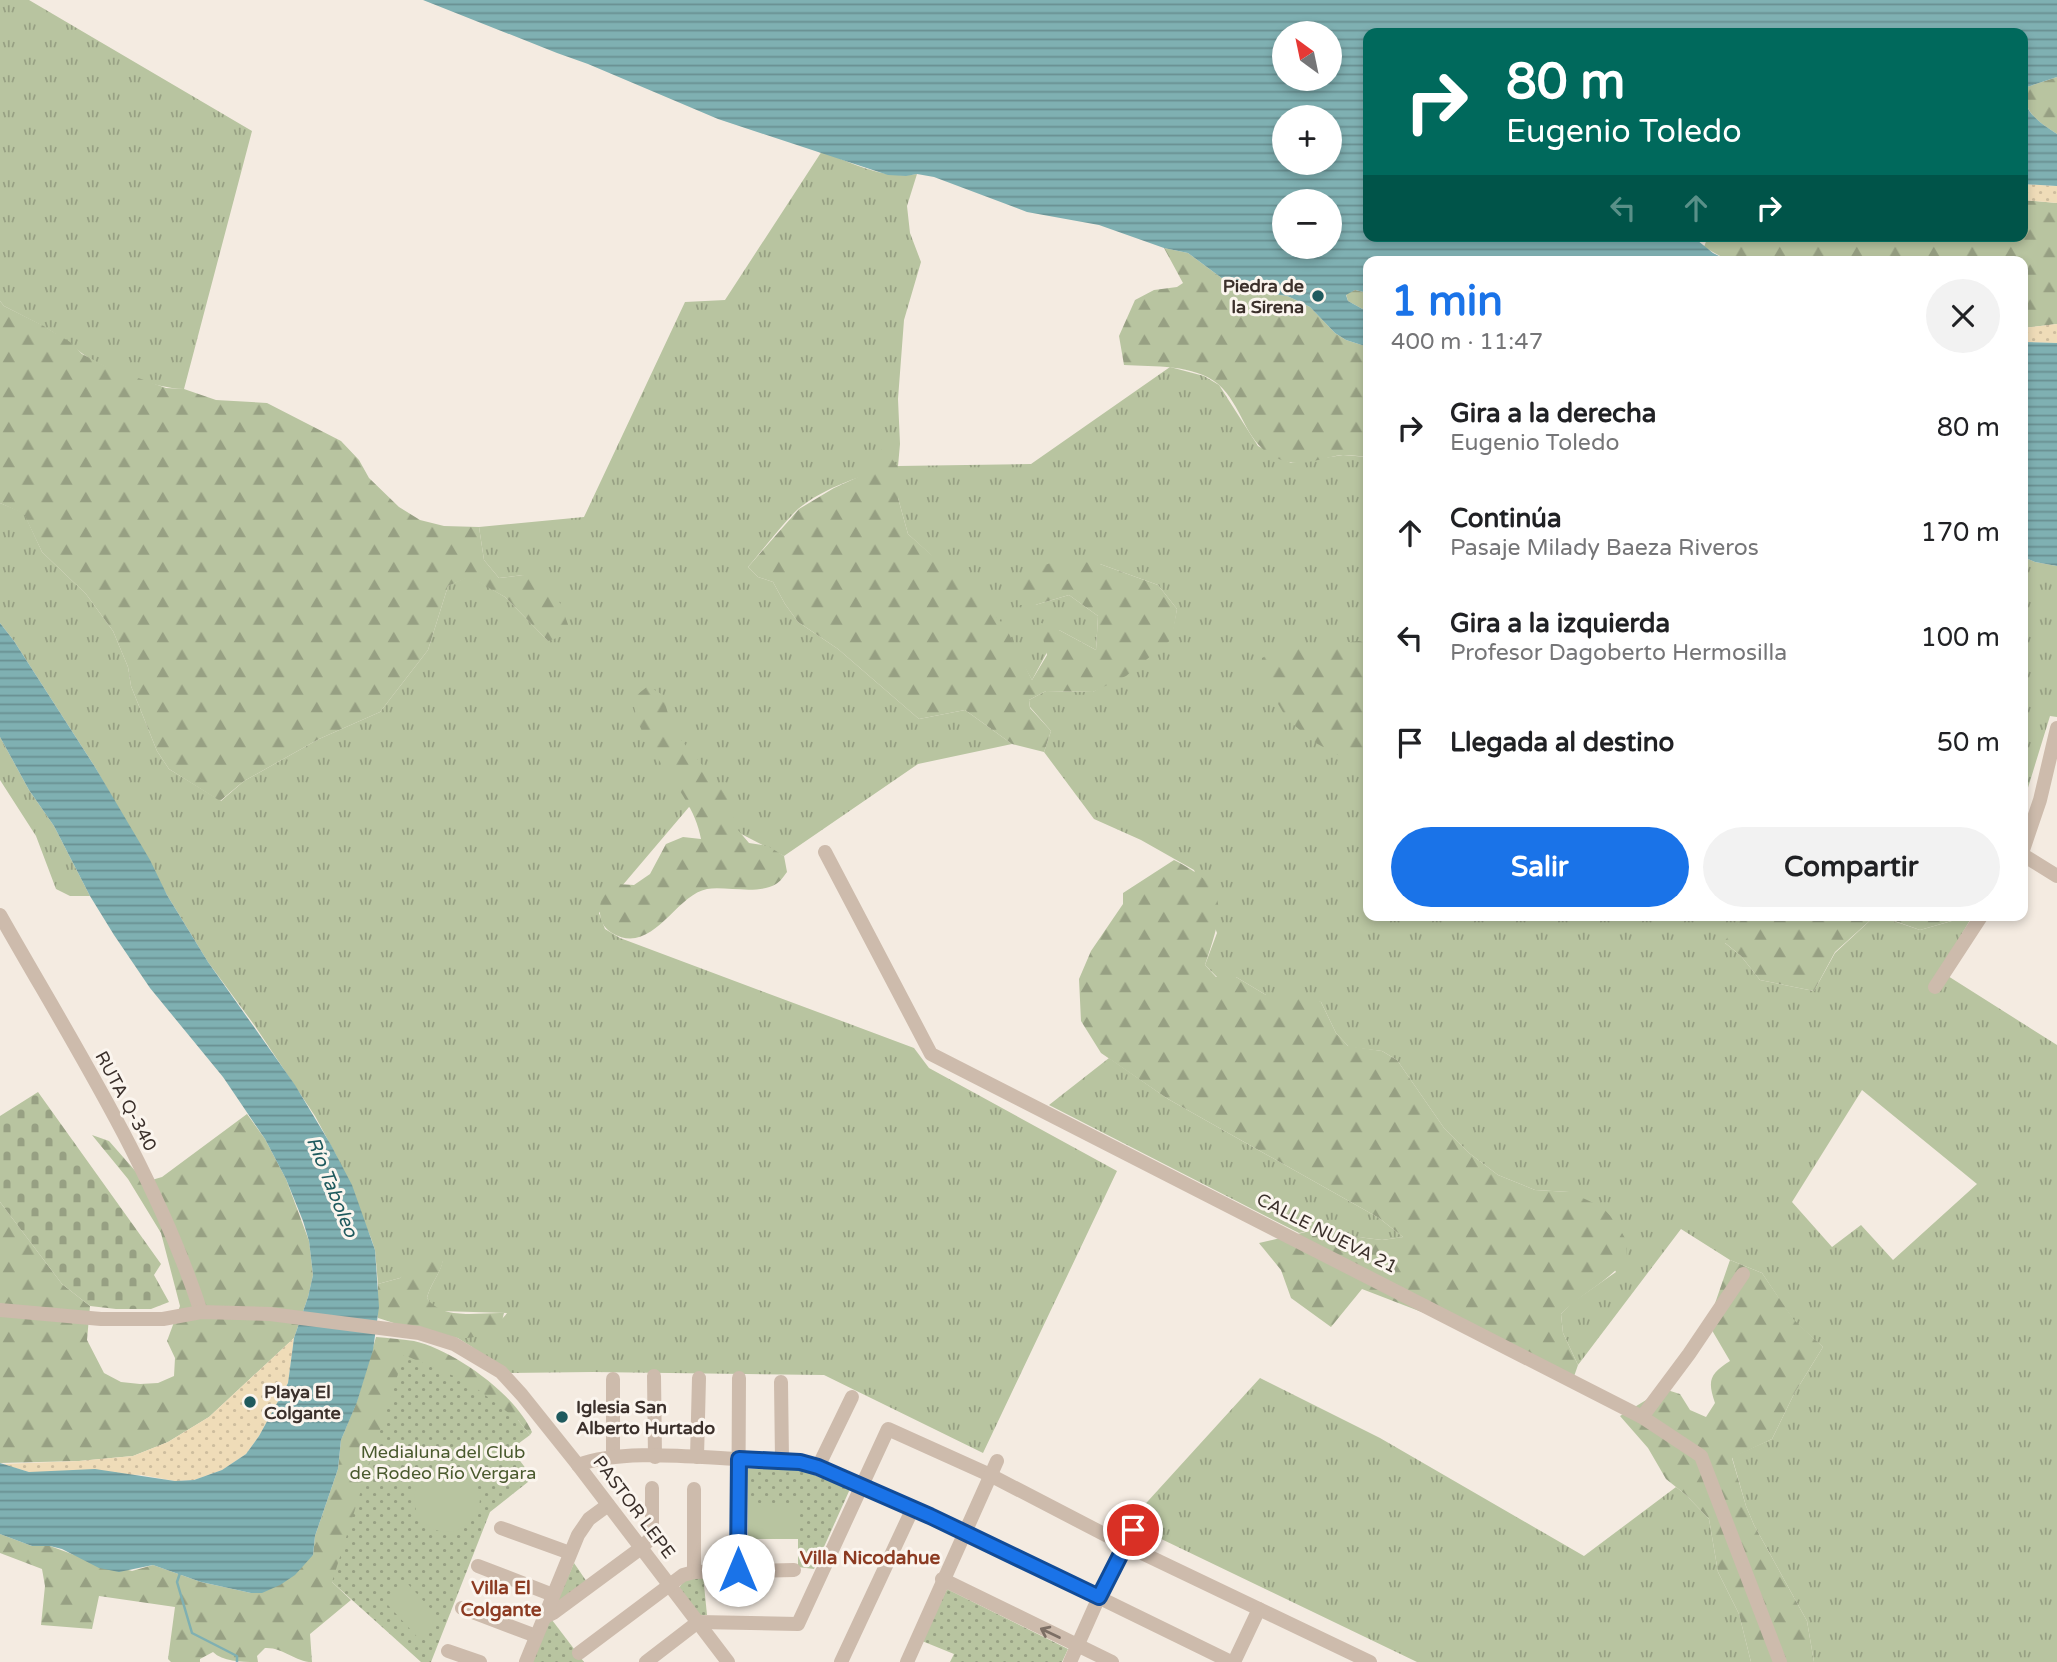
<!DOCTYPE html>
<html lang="es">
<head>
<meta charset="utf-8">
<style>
  body { margin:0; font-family:"Varela Round",sans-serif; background:#f2f2f2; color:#202124; height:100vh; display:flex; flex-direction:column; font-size:26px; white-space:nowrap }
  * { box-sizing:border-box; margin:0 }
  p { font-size:23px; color:#757577 }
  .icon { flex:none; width:38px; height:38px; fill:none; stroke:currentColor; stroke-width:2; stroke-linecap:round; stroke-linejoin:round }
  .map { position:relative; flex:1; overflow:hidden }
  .sheet { position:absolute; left:1363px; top:256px; width:665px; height:665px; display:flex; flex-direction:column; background:#fff; border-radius:14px; box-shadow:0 4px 10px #0003 }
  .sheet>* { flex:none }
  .hud { position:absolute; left:1363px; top:28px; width:665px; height:214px; border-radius:14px; box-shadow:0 4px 10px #0003; background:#00695c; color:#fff; overflow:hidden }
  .needle { width:46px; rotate:327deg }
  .tools { position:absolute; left:1272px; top:21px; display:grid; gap:14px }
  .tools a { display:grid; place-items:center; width:70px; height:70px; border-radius:50%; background:#fff; box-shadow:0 4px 10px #0003; font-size:35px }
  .pin { position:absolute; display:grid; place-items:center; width:60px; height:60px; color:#fff; margin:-30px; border:4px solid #fff; border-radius:50%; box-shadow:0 2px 7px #0007 }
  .me { position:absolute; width:77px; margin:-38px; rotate:0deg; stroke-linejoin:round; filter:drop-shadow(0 0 5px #0008) }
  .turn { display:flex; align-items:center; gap:24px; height:147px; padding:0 28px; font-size:32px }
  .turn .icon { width:91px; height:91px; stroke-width:2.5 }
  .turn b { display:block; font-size:49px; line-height:60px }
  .lanes { display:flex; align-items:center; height:66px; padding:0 28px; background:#0003; justify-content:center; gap:35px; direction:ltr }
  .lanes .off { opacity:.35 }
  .round { display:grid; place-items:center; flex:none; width:74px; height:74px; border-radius:37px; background:#f2f2f2 }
  .headline { display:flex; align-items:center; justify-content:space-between; height:119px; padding:0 28px }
  h1 { font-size:42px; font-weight:700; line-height:52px; color:#1a73e8 }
  .button { display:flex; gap:14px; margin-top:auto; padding:14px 28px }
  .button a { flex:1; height:80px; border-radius:42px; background:#1a73e8; color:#fff; font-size:28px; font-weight:700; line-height:80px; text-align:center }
  .button a+a { background:#f2f2f2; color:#202124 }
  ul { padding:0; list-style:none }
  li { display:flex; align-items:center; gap:21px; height:105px; padding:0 28px }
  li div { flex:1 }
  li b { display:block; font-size:26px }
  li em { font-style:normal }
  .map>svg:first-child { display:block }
  .grass { fill:url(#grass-tufts); fill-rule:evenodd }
  .forest { fill:url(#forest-firs) }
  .sand { fill:url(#sand-dots) }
  .cemetery { fill:url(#cemetery-stones) }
  .park { fill:url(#park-dots) }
  .garden { fill:#b8c4a0 }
  .water { fill:url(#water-rules); fill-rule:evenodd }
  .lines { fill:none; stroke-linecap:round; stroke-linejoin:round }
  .stream { stroke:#7fb0b2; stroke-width:2.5 }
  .minor { stroke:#cdbbac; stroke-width:14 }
  .oneway { stroke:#7d6f65 }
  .route-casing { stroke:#114b97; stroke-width:18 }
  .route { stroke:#1a73e8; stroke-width:12 }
  .poi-dot { fill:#1f5a5e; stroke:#fbf5ee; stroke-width:2.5 }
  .labels { text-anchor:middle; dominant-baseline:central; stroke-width:6; stroke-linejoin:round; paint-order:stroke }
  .poi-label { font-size:18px; font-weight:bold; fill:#3b302b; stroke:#fbf5ee; text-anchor:start }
  .street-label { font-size:18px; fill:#3b302b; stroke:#fbf5ee }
  .park-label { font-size:18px; fill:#4a5a2e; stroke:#fbf5ee }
  .water-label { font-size:19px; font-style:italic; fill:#1f5a5e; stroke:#fbf5ee }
  .neighbourhood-label { font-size:19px; font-weight:bold; fill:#8c3b22; stroke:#fbf5ee }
</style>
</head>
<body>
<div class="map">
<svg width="2057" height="1662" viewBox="0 0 2057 1662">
  <defs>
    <pattern id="grass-tufts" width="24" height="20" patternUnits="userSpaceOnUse" patternTransform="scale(1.75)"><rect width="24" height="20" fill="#b8c4a0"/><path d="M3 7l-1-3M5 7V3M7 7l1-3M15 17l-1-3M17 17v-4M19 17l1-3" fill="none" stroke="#97a083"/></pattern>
    <pattern id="forest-firs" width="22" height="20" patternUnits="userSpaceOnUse" patternTransform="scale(1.75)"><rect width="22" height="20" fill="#b8c4a0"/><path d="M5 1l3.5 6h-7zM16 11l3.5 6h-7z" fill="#97a083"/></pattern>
    <pattern id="sand-dots" width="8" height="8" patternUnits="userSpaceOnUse" patternTransform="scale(1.75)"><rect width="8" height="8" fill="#efdcb8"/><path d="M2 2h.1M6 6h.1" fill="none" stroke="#cebd9e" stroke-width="1.8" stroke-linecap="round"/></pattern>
    <pattern id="cemetery-stones" width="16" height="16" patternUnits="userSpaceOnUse" patternTransform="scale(1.75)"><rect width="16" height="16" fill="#b8c4a0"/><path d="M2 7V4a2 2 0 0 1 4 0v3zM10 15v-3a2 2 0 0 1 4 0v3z" fill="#97a083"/></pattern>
    <pattern id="park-dots" width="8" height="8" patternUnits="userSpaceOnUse" patternTransform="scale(1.75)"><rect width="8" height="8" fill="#b8c4a0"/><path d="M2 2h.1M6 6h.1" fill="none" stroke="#97a083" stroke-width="1.8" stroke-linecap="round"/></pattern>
    <pattern id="water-rules" width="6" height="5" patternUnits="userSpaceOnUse" patternTransform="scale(1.75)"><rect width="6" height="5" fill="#7fb0b2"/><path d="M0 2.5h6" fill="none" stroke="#699091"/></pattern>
  </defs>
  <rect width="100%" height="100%" fill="#f4ebe1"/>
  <g class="grass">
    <path d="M0 0H29L252 131 184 389C154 388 107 371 83 354 69 344 57 334 43 326 30 319 17 313 4 306L0 301Z"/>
    <path d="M822 151C851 163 885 180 917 174L907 206 910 233 921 262 904 320 898 399 900 444 898 466 1031 464 1170 367 1204 376 1219 385 1258 446 1291 463 1343 455 1368 457V915H1745L1725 943 1741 956 1760 980 1814 991 1835 953 1876 915 1920 930 1973 915 1940 971 2057 1045V1662H1814L1807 1621 1754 1525 1746 1506 1732 1457 1772 1439 1794 1394 1823 1347 1794 1321 1762 1273 1730 1260 1681 1229 1578 1365 1563 1333 1561 1314 1573 1302 1616 1272 1569 1192 1535 1190 1498 1175 1469 1153 1444 1128 1397 1060 1382 1051 1349 1047 1336 1033 1321 1002 1285 995H1266L1236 977H1217L1205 965 1217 933 1194 870 1141 840 1094 819 1044 752 1051 731 1030 707 1029 700 1046 691 1093 692 1171 639 1177 609 1158 585 1100 564 1035 605 1069 595 1098 616 1096 650 1059 630 1032 680 1018 655 930 554 908 534 898 498 897 467C866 473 823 488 798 509 782 524 763 550 748 567L758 577 773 582 785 604 798 622 838 649 919 719 965 710 1012 744 918 764 784 856 689 807 599 913 605 929 620 938 914 1048 929 1068 1117 1171 983 1453 824 1375 593 1372 503 1373 472 1347 456 1337C471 1338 499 1326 507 1313L440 1311 432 1306 427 1298C431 1280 447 1268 442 1249L400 1278 378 1284 375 1250 371 1238 336 1155 315 1116 255 1026 208 962 167 895 95 767 14 641 0 623V503L24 513 42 552 86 594 113 631 128 667 131 686 157 751 169 769 221 801 244 781 319 739 380 712 428 650 448 586 469 576 505 597 548 641 523 575 499 578 484 560 479 527 584 517 685 302 725 300ZM1862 1090 1977 1184 1893 1260 1861 1225 1832 1247 1792 1202Z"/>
    <path d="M2023 557 2035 562 2057 566V717L2050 716 2023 804Z"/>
    <path d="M0 737 29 790 54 826 90 896H70L56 889 36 836 0 780Z"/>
    <path d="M1109 1058 1168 1099 1379 1218 1403 1237 1382 1240 1310 1231 1299 1233 1049 1105Z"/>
    <path d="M1260 1378 1380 1438 1584 1556 1676 1487 1686 1495 1709 1519 1718 1572 1739 1614 1751 1662H1417L1128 1523Z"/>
  </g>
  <g class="forest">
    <path d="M2057 77V134C2040 123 2019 110 2027 87Z"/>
    <path d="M2023 200 2057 203V324L2023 328V261H1729L1704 247 1708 236H2023Z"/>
    <path d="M1164 248 1188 253 1223 279 1254 291 1287 296 1296 300 1310 307 1335 333 1346 340 1368 347V457C1360 456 1350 455 1342 455 1325 457 1305 466 1288 462 1244 451 1247 410 1218 384 1194 364 1154 367 1124 365L1119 336 1135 300 1154 290 1177 287 1183 283Z"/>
    <path d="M1355 290 1368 293V312L1348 301 1346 294Z"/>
    <path d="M0 301 4 306 42 325 70 342 82 354 105 366 166 388 184 389 216 400 267 403 341 441 359 460 369 478 399 507 420 520 444 526 479 527 484 560 499 578 523 575 548 582 561 605 571 633 548 641 505 597 469 577 448 586 428 650 380 712 319 739 244 781 220 801 169 769 157 751 131 686 128 667 113 631 86 594 42 552 24 514 0 503Z"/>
    <path d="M883 447 898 467V498L908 534 962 582 1005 626 1032 680 1047 655 1039 622 1059 630 1096 650 1098 616 1069 595 1035 605H1019L1023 572 1063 559 1100 564 1158 585 1177 609 1172 639 1126 676 1093 692 1046 691 1029 700 1030 708 1051 731 1044 752 1012 744 965 710 919 719 838 649 798 622 785 604 773 582 758 577 748 567 799 509 834 488 869 472Z"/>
    <path d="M1359 641 1368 643V778L1358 766 1314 742 1287 719 1261 675 1262 658 1278 650Z"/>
    <path d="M648 686 663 695 672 729 718 784 727 798 738 830 749 843 768 846 784 856 787 872C784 876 780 882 776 884 758 895 726 886 707 889 675 895 652 957 612 933 597 924 599 909 602 895L616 884 634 885 650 874 666 844 683 837 701 839C692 787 637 752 633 698Z"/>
    <path d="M1174 860C1232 889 1223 910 1205 965L1216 977H1236L1266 995 1305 994 1321 1002 1336 1033 1348 1046 1382 1051 1397 1060 1444 1128 1469 1153 1498 1175 1535 1190 1570 1192 1602 1207 1616 1222 1626 1240 1627 1258C1609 1281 1582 1293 1561 1314L1563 1333 1578 1365 1571 1385 1432 1316 1362 1289 1331 1327 1291 1298 1281 1270 1259 1243 1310 1231 1382 1240 1403 1237 1379 1218 1168 1099 1101 1053 1081 1021 1079 979 1091 951 1123 904V893Z"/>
    <path d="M1745 915H1876L1835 952 1814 991 1760 980 1741 956 1724 942Z"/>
    <path d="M1878 915H1972L1920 930Z"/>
    <path d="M247 1114 265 1139 286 1179 309 1241 313 1275 308 1297 294 1338 209 1417 168 1442 133 1456 79 1461 0 1463V1202L62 1284 90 1306 87 1340 104 1373 121 1382 140 1384 158 1383 174 1376 175 1358 167 1341 180 1306 161 1233 128 1179 92 1135 109 1141 145 1182 162 1177Z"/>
    <path d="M433 1248 443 1249C447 1268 431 1280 427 1298 442 1321 480 1312 504 1313L502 1321C495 1326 487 1333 478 1336 452 1344 404 1326 378 1318V1284L400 1278 417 1257Z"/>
    <path d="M1730 1260 1762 1273 1794 1320 1823 1347 1794 1394 1772 1439 1732 1458 1746 1506 1754 1525 1807 1621 1814 1662H1751L1739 1614 1718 1572 1709 1519 1686 1495 1666 1479 1648 1448 1620 1416 1664 1389 1680 1394 1690 1410 1706 1417 1715 1403C1707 1380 1710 1374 1730 1361L1713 1332 1711 1315Z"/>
    <path d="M376 1337C388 1338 401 1339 414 1341 454 1350 515 1394 532 1432L530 1435 518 1420 332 1582 351 1600 310 1634 312 1662C295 1662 283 1647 265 1648L257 1656 258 1662C242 1662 223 1662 213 1652L200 1659V1662H171L168 1659 175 1607 99 1596 92 1629 41 1625 45 1586 42 1569 0 1553V1534L32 1546H50L80 1557 132 1571 153 1565 201 1582 251 1593 313 1555 315 1536 338 1469 341 1440 357 1401Z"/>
  </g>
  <g class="sand">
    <path d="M2023 184 2057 186V203L2023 200Z"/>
    <path d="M2057 324V343L2023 342V328Z"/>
    <path d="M294 1338 288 1383 259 1436 246 1454 222 1470 194 1480 175 1481 141 1475 29 1472 2 1464 79 1461 133 1456 168 1442 209 1417Z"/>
  </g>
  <path class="cemetery" d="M38 1092 161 1264 154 1275 169 1302 151 1309H116L90 1306 62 1284 0 1202V1116Z"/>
  <g class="park">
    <path d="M404 1355 468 1382 518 1420 530 1435 511 1449 533 1478 490 1512 431 1662H421L332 1582Z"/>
    <path d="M748 1469H799L850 1489 814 1569 798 1567V1506H748Z"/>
    <path d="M574 1563 587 1582 555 1606Z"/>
    <path d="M703 1575 707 1615H700L679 1588 685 1579Z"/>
    <path d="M947 1589 1068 1649 1062 1662H950L954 1654 922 1641Z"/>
    <path d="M552 1620 584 1662H532L548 1621Z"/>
  </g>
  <g class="garden">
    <circle cx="447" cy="1499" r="33"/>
    <rect x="748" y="1506" width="50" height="33"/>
    <path d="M408 1584 441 1620 420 1640 387 1604Z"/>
  </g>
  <g class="water">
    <path d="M423 0H2057V77L2027 87C2018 109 2040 123 2057 134V186L2023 184V33H1368V236H1692L1713 253 1729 261H1368V293L1355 290 1346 295 1348 301 1368 312V347L1346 340 1335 333 1310 307 1296 300 1287 296 1254 291 1223 279 1188 253 1164 248 1099 225 1027 212 934 177 917 174 906 176 888 175 718 119 588 64 557 53ZM1284 33H1330V79H1284ZM1330 117V163H1284V117ZM1284 201H1330V247H1284Z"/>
    <path d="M2023 342 2057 343V566L2035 562 2023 557Z"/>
    <path d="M0 623 14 641 95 767 150 860 167 895 208 962 295 1085 331 1145 352 1185 375 1250 379 1307 373 1350 357 1402 341 1440 338 1469 315 1536 313 1555 295 1575 280 1585 262 1593H251L201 1582 153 1565 119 1572 99 1568 62 1549 50 1546H32L0 1534V1463L29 1472 95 1469 175 1481 194 1480 222 1470 246 1454 259 1436 288 1383 294 1338 308 1297 313 1275 309 1241 303 1221 286 1179 265 1139 223 1077 150 988 114 935 90 896 54 826 29 790 0 737Z"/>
  </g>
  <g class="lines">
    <path class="stream" d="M180 1573 177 1582 192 1633 237 1656V1662"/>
    <g class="minor">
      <path d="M2023 850 2040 800 2057 728"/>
      <path d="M825 852 931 1054 1642 1417 1701 1456 1780 1662"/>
      <path d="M2023 855 2057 876"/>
      <path d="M0 915C73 1044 155 1171 201 1312"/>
      <path d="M1935 987 1982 915"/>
      <path d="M0 1310 101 1319H163L201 1312 270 1314 419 1333 454 1344 501 1372 522 1395 578 1465 728 1662"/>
      <path d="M654 1376 655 1457"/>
      <path d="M781 1382 782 1460"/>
      <path d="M1642 1417 1689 1354 1743 1274"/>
      <path d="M613 1457V1379"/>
      <path d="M697 1457 699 1378"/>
      <path d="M578 1465C622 1449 691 1457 738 1459 766 1460 792 1459 818 1467L965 1532 1231 1662"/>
      <path d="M818 1467 852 1397"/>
      <path d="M694 1489V1572"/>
      <path d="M501 1528 570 1553"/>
      <path d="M478 1566 553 1595"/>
      <path d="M738 1570 739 1378"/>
      <path d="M942 1579 1112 1662"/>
      <path d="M462 1608 536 1636"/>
      <path d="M543 1618 553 1613 641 1548 652 1537V1488"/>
      <path d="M448 1651 480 1662"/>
      <path d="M579 1653 683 1575 694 1572 794 1570"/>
      <path d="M526 1662 578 1535 589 1519 608 1505"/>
      <path d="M646 1662 698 1622 798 1624 888 1429 990 1475 1125 1545 1370 1662"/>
      <path d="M841 1662 913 1508"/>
      <path d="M907 1662 997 1461"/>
      <path d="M1070 1662 1099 1597 1133 1530"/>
      <path d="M1234 1662 1259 1609"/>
    </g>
  </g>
  <defs><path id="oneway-shaft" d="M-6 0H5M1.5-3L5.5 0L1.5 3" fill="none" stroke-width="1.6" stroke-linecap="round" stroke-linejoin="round" transform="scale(1.75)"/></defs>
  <use class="oneway" href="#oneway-shaft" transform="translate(1050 1633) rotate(-154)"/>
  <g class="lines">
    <defs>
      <path id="route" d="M738 1570 739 1459 800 1462 818 1467 930 1516 1099 1597 1133 1530"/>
    </defs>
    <use href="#route" class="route-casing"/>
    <use href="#route" class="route"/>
  </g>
  <g class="poi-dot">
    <circle cx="1318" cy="296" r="7"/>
    <circle cx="250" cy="1402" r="7"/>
    <circle cx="562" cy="1417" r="7"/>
  </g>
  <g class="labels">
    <g class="poi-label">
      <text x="1304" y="286" text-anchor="end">Piedra de<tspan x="1304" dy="21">la Sirena</tspan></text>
      <text x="264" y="1392">Playa El<tspan x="264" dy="21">Colgante</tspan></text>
      <text x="576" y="1407">Iglesia San<tspan x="576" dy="21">Alberto Hurtado</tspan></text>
    </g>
    <g class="street-label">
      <text transform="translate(126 1101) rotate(62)">RUTA Q-340</text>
      <text transform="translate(1327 1233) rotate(27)">CALLE NUEVA 21</text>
      <text transform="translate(634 1507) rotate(53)">PASTOR LEPE</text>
    </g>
    <g class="park-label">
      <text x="443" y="1452">Medialuna del Club<tspan x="443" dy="21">de Rodeo Río Vergara</tspan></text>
    </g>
    <g class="water-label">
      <text transform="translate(332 1187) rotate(68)">Río Taboleo</text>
    </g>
    <g class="neighbourhood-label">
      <text x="870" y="1558">Villa Nicodahue</text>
      <text x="501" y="1588">Villa El<tspan x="501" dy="22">Colgante</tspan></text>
    </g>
  </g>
</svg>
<div class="tools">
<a><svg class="needle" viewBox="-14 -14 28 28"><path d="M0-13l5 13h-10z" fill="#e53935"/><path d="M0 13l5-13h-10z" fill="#757577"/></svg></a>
<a>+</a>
<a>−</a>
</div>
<div class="pin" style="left:1133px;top:1530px;background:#d93025"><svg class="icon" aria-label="arrive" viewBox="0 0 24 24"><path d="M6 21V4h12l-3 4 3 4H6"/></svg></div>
<svg class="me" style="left:738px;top:1570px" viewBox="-20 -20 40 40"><circle r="19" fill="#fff"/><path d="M0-13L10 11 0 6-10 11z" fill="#1a73e8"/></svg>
<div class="hud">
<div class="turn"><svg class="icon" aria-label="right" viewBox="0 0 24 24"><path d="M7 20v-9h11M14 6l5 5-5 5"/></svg><div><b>80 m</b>Eugenio Toledo</div></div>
<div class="lanes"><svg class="icon off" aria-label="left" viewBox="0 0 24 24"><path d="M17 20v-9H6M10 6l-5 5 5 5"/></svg><svg class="icon off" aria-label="ahead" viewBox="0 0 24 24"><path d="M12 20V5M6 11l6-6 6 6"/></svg><svg class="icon" aria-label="right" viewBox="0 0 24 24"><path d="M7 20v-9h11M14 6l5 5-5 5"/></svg></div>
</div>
<section class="sheet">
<div class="headline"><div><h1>1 min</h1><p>400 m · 11:47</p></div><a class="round"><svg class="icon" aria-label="close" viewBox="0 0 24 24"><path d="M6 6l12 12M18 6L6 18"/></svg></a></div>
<ul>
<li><svg class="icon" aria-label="right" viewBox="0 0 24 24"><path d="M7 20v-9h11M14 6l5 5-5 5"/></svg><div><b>Gira a la derecha</b><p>Eugenio Toledo</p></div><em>80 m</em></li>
<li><svg class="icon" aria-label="ahead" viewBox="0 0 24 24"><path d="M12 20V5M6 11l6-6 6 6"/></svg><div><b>Continúa</b><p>Pasaje Milady Baeza Riveros</p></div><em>170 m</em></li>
<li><svg class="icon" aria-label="left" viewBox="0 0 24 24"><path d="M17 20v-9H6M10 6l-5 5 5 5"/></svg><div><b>Gira a la izquierda</b><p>Profesor Dagoberto Hermosilla</p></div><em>100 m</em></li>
<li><svg class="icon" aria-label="arrive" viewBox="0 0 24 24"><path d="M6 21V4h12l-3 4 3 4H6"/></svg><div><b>Llegada al destino</b></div><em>50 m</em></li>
</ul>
<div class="button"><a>Salir</a><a>Compartir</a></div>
</section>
</div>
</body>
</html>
